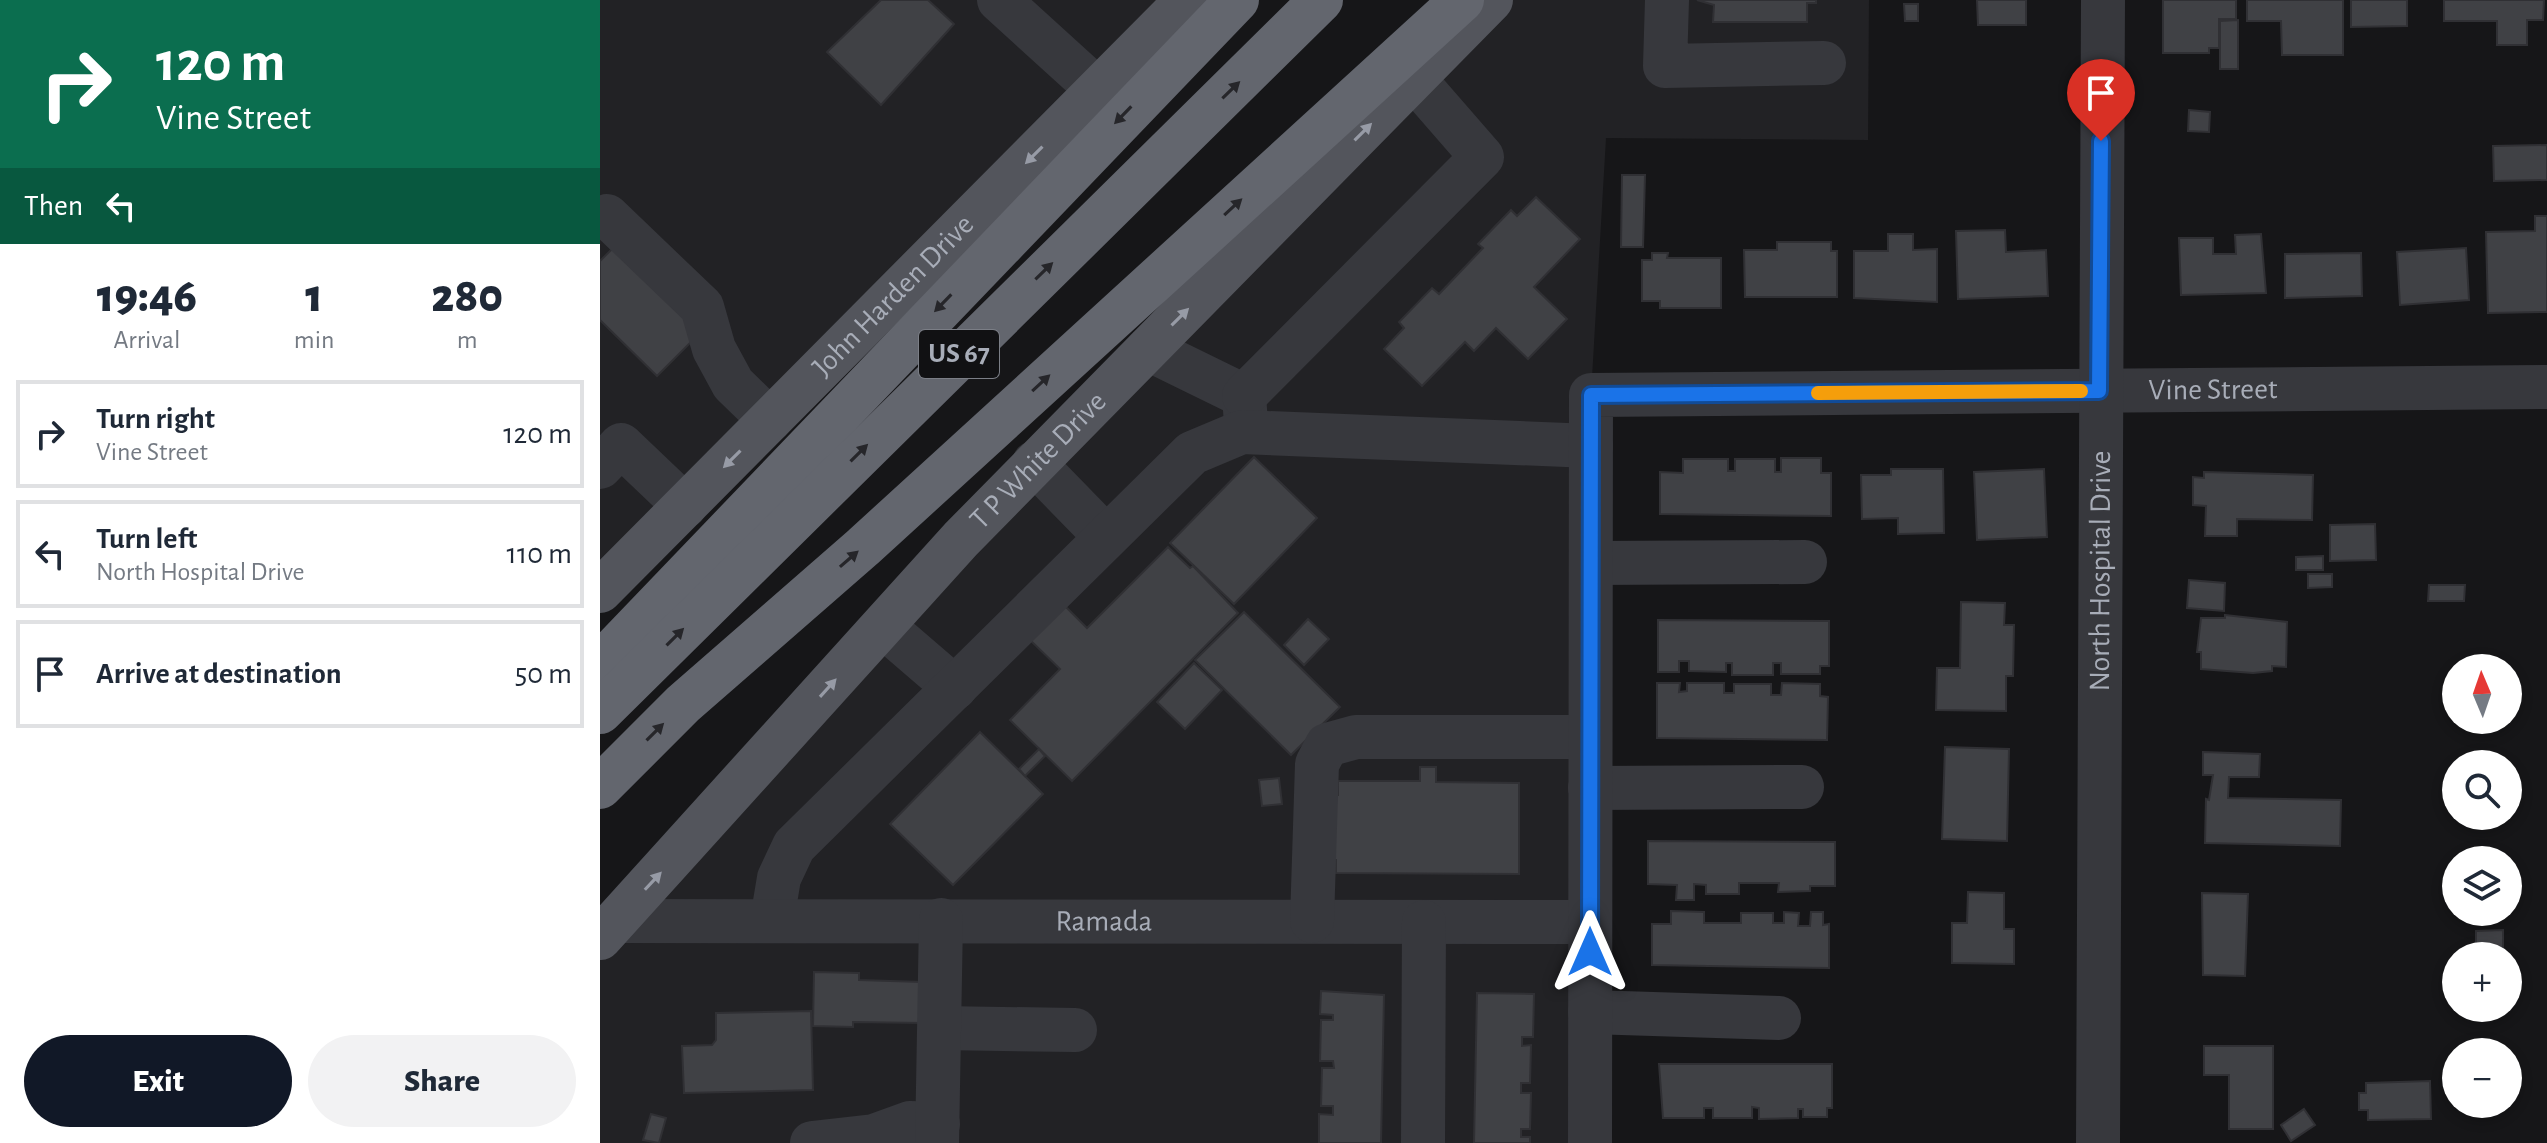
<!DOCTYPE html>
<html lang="en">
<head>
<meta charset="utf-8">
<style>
  body { margin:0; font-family:"Alegreya Sans",sans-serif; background:#f2f2f3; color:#1f2937; height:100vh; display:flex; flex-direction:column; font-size:30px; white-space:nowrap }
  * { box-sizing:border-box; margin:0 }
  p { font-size:26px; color:#747a83 }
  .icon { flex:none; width:44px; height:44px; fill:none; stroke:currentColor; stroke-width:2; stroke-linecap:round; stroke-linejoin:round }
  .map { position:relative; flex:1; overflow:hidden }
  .details { display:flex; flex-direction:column; background:#fff; width:600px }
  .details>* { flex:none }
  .banner { background:#0b6e4f; color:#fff; overflow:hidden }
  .needle { width:52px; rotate:358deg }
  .controls { position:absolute; left:1842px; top:654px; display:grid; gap:16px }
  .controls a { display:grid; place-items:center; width:80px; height:80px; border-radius:50%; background:#fff; box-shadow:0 4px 12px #0003; font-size:40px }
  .pin { position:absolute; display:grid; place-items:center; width:68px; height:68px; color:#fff; margin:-82px -34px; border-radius:50% 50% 50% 0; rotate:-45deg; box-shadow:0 0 8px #0007 }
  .pin .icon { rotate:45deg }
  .me { position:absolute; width:88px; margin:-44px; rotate:0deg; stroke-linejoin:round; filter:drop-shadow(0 0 6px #0008) }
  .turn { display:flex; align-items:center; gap:28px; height:168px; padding:0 24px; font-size:36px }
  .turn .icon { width:104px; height:104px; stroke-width:2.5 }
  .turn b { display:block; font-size:56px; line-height:68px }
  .then { display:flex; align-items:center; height:76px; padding:0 24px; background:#0003; gap:16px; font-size:30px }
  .eta { display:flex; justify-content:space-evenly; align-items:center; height:136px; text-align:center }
  .eta b { font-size:48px; font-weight:800; line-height:56px }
  .cta { display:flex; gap:16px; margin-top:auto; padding:16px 24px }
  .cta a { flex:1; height:92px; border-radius:48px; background:#111827; color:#fff; font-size:32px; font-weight:800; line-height:92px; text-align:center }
  .cta a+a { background:#f2f2f3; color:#1f2937 }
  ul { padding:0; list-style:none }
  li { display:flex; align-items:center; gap:24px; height:108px; margin:0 16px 12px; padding:0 8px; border:4px solid #e0e1e3; border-radius:0px }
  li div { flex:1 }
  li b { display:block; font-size:30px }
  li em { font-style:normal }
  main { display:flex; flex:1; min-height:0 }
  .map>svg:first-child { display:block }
  .built { fill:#222225 }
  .building { fill:#404145; stroke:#303034; stroke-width:2 }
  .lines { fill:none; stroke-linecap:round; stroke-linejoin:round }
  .minor { stroke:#37383d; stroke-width:44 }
  .major { stroke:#53555c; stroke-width:44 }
  .highway { stroke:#63666e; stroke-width:44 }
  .oneway { fill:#26262a }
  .oneway2 { fill:#979ba6 }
  .route-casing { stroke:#114b97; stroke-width:20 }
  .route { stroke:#1a73e8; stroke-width:14 }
  .slow { stroke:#f59e0b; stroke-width:14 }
  .labels { text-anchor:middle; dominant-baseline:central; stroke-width:7; stroke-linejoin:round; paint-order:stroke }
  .shield { fill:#111113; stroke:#7b7e86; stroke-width:2 }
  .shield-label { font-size:28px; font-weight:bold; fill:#a8adb8 }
  .street-label { font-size:30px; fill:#a8adb8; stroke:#111113 }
</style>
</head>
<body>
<main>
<section class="details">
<div class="banner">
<div class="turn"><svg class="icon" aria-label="right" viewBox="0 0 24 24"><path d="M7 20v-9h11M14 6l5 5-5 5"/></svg><div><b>120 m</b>Vine Street</div></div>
<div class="then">Then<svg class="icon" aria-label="left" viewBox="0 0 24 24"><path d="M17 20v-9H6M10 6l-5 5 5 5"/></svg></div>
</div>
<div class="eta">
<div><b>19:46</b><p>Arrival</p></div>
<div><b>1</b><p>min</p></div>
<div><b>280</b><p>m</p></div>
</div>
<ul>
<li><svg class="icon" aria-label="right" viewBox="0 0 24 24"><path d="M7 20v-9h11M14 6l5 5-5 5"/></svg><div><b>Turn right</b><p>Vine Street</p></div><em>120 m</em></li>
<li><svg class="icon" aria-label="left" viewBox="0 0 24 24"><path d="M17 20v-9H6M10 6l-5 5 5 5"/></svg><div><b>Turn left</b><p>North Hospital Drive</p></div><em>110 m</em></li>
<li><svg class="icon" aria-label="arrive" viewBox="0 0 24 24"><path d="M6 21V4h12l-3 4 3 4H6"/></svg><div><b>Arrive at destination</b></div><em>50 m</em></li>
</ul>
<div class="cta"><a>Exit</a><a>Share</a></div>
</section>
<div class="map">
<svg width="1947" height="1143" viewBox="0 0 1947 1143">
  <rect width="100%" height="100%" fill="#161618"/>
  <g class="built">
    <path d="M0 0H587L0 591Z"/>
    <path d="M894 0H1269L1268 140 1006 138 991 395 990 1143H0V938Z"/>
  </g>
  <g class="building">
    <path d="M281 0H328L354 24 281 105 227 52Z"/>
    <path d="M1097 0H1216V3H1207V22H1113L1114 5Z"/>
    <path d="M1377 0H1426V25H1378Z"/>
    <path d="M1563 0H1636V19H1619V48H1609V53H1563Z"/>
    <path d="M1647 0H1743V55H1682L1681 21H1647Z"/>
    <path d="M1751 0H1807V26L1751 27Z"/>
    <path d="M1844 0H1944L1943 20H1927V45H1897V21H1844Z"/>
    <path d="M1304 4H1318V21H1305Z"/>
    <path d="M1638 20V69H1620V21Z"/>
    <path d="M1589 110 1610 112 1609 132 1588 131Z"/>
    <path d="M1947 145V180L1894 181 1893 146Z"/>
    <path d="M1022 175H1045L1043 247H1021Z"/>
    <path d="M936 197 980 239 934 287 967 319 928 359 896 328 874 351 865 342 822 386 784 349 804 328 799 322 832 288 839 294 883 248 878 244 911 210 917 216Z"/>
    <path d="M1935 216H1947V312L1888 313 1886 232 1935 231Z"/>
    <path d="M1405 230 1406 252 1446 250 1448 296 1358 299 1356 231Z"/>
    <path d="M1288 234H1313V250L1337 249V302L1254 298V251H1288Z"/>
    <path d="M1661 234 1666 293 1581 295 1579 238H1613V254H1636L1635 235Z"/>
    <path d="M1177 242H1231V251H1237V297H1145L1144 250H1177Z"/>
    <path d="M14 247 101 332 57 376 0 320V261Z"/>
    <path d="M1866 248 1869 300 1800 305 1797 252Z"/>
    <path d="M1052 253H1068L1067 258H1121V308H1060V301H1042V260H1052Z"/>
    <path d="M1761 253 1762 296 1685 298V254Z"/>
    <path d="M654 457 717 518 634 604 570 543Z"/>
    <path d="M1181 458H1221V473H1231V516L1060 514V472L1083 473V459H1128V471H1135V459H1175V472H1181Z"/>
    <path d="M1291 469H1343L1344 533 1298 534V518L1262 519 1261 475H1291Z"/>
    <path d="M1444 469 1447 537 1377 540 1374 472Z"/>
    <path d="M1604 472 1713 475 1712 520 1637 519V536H1605L1606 506 1593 505V477L1604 478Z"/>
    <path d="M1775 524 1776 560 1730 561V525Z"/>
    <path d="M568 547 590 568 593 566 638 613 472 781 410 720 460 669 429 639 464 605 487 628Z"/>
    <path d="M1723 556V570H1696V557Z"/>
    <path d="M1708 574H1732V587L1708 588Z"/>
    <path d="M1589 580 1625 583 1624 611 1587 608Z"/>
    <path d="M1829 585H1865L1864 601H1828Z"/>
    <path d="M1361 602 1405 603 1404 625H1414L1413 676H1406V711L1336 710 1337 668H1360Z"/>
    <path d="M644 612 740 707 691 755 595 660Z"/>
    <path d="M1625 615 1687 622 1686 667 1672 666V671L1653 673 1601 669V652H1597L1601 618H1625Z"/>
    <path d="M708 619 729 639 704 665 684 645Z"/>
    <path d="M1058 620 1229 621V666H1220V674H1181V663H1173V675H1132V663H1126V672L1089 671V661H1079V672H1058Z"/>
    <path d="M594 663 622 690 585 729 557 702Z"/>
    <path d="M1057 683H1080L1079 692 1087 691V683H1124V693H1134V684H1171V695H1181L1182 683 1220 684V696L1228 697 1227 740 1057 738Z"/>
    <path d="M380 732 443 794 353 885 290 824Z"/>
    <path d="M1345 747 1409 749 1407 841 1342 839Z"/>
    <path d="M439 749 445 756 425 776 419 769Z"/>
    <path d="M1603 752 1660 754 1659 777H1629L1628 798 1741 800 1740 846 1605 843 1606 799 1609 800 1613 775H1603Z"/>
    <path d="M820 767H836V782L919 783V874L736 873V860H718L719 795H738V781H820Z"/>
    <path d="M679 778 682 804 662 806 659 780Z"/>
    <path d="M1048 841 1235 842V886H1210V891L1178 892 1179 883H1139V894H1106V885L1094 884V900H1076L1077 885 1048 884Z"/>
    <path d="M1368 892 1404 893V929H1414V964L1352 963V923H1367Z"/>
    <path d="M1602 893 1648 894 1645 976 1603 975Z"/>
    <path d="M1071 911 1104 912V923H1141V913H1173V923H1184V912L1199 913 1198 926H1210L1211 912H1223V925L1229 924V968L1052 965V924H1071Z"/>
    <path d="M1903 930V955L1876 952V931Z"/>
    <path d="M214 972 259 973V980L323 982 322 1023 253 1022V1027L213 1026Z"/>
    <path d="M721 991 784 995 781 1143H719V1114L733 1115V1106H721L722 1068H734L733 1061H720L721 1020H733V1015L720 1014Z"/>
    <path d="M877 993 934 994 933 1037H922V1046L931 1045 930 1083H921V1093H931L930 1129H921V1137H930V1143H874Z"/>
    <path d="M211 1011 213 1090 84 1093 82 1046 112 1045 116 1040V1013Z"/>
    <path d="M1604 1046H1673V1129H1629V1075H1604Z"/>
    <path d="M1059 1064H1232V1108H1227V1117H1203V1109H1198V1118L1159 1119V1108L1152 1107V1118H1113V1108H1104V1118H1063Z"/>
    <path d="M1830 1081 1831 1119 1768 1120V1110H1759V1093H1766V1083Z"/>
    <path d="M1704 1109 1715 1125 1691 1141 1681 1125Z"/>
    <path d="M51 1114 66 1118 59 1143 43 1140Z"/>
  </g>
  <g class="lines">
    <g class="minor">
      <path d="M399 0 498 90"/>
      <path d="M1067 0 1065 66 1224 63"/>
      <path d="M7 216 102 307 114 349 133 384 170 420"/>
      <path d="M548 349 644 396 646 423"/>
      <path d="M644 396 882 157 815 80"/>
      <path d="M434 463 506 537"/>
      <path d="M0 467 21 445 85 506"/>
      <path d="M991 563 1205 562"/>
      <path d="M283 626 355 688"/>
      <path d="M990 788 1202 787"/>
      <path d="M172 920 179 878 194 846 592 453 642 432 991 446"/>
      <path id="s1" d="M16 921 990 922"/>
      <path d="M712 921 717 764 727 745 756 737H990"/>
      <path d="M990 1012 1179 1018"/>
      <path d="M340 1028 475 1030"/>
      <path d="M212 1143 274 1136 310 1123 338 1124"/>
      <path d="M337 1143 341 920"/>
      <path d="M823 1143 824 922"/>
      <path id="s2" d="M990 1143 991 395 1947 387"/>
      <path id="s3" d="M1498 1143 1503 0"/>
    </g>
    <g class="major">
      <path id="s4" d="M0 591 587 0"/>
      <path id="s5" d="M0 938 361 539 891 0"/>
    </g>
    <g class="highway">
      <path d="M0 664 637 0"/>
      <path d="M0 712 721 0"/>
      <path d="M0 787 83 704 263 547 862 0"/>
    </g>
  </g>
  <defs><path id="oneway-solid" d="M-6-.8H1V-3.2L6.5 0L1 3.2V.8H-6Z" transform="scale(2)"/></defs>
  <g class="oneway">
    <use href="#oneway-solid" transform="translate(631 90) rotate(-44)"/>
    <use href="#oneway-solid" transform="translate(523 115) rotate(134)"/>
    <use href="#oneway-solid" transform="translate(633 207) rotate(-43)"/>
    <use href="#oneway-solid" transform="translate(444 271) rotate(-44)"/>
    <use href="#oneway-solid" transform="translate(343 303) rotate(134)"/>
    <use href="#oneway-solid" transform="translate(441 383) rotate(-43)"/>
    <use href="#oneway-solid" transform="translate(259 453) rotate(-45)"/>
    <use href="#oneway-solid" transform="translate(249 559) rotate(-41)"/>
    <use href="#oneway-solid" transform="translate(75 637) rotate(-45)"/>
    <use href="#oneway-solid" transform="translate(55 732) rotate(-45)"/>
  </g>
  <g class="oneway2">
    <use href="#oneway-solid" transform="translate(763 132) rotate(-45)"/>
    <use href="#oneway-solid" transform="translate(434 155) rotate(135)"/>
    <use href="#oneway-solid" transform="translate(580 317) rotate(-45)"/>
    <use href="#oneway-solid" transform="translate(132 459) rotate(135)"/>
    <use href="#oneway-solid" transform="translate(228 688) rotate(-48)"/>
    <use href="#oneway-solid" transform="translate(53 881) rotate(-47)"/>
  </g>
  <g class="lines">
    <defs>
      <path id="route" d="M990 952 991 395 1499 391 1501 141"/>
    </defs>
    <use href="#route" class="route-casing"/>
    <use href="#route" class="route"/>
    <path class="slow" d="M1218 393 1481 391"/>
  </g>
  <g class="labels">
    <rect class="shield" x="319" y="330" width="80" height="48" rx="6"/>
    <g class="shield-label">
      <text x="359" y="354">US 67</text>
    </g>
    <g class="street-label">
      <text stroke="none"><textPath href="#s4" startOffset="416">John Harden Drive</textPath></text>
      <text stroke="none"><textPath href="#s2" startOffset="1370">Vine Street</textPath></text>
      <text stroke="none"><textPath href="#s5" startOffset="648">T P White Drive</textPath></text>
      <text stroke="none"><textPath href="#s3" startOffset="572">North Hospital Drive</textPath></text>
      <text stroke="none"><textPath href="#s1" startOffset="488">Ramada</textPath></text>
    </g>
  </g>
</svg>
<div class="controls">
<a><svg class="needle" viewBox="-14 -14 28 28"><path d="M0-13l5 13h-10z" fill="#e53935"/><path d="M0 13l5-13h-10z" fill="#747a83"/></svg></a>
<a><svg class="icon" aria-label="search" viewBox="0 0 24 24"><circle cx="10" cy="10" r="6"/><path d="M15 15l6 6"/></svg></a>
<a><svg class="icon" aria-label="layers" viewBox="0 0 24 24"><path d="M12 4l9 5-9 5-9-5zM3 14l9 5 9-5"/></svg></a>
<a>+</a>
<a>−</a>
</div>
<div class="pin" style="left:1501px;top:141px;background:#d93025"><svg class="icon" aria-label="arrive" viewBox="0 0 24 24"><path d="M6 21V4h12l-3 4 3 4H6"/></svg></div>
<svg class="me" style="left:990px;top:952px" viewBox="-20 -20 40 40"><path d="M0-17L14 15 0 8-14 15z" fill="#1a73e8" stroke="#fff" stroke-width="4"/></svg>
</div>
</main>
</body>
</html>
